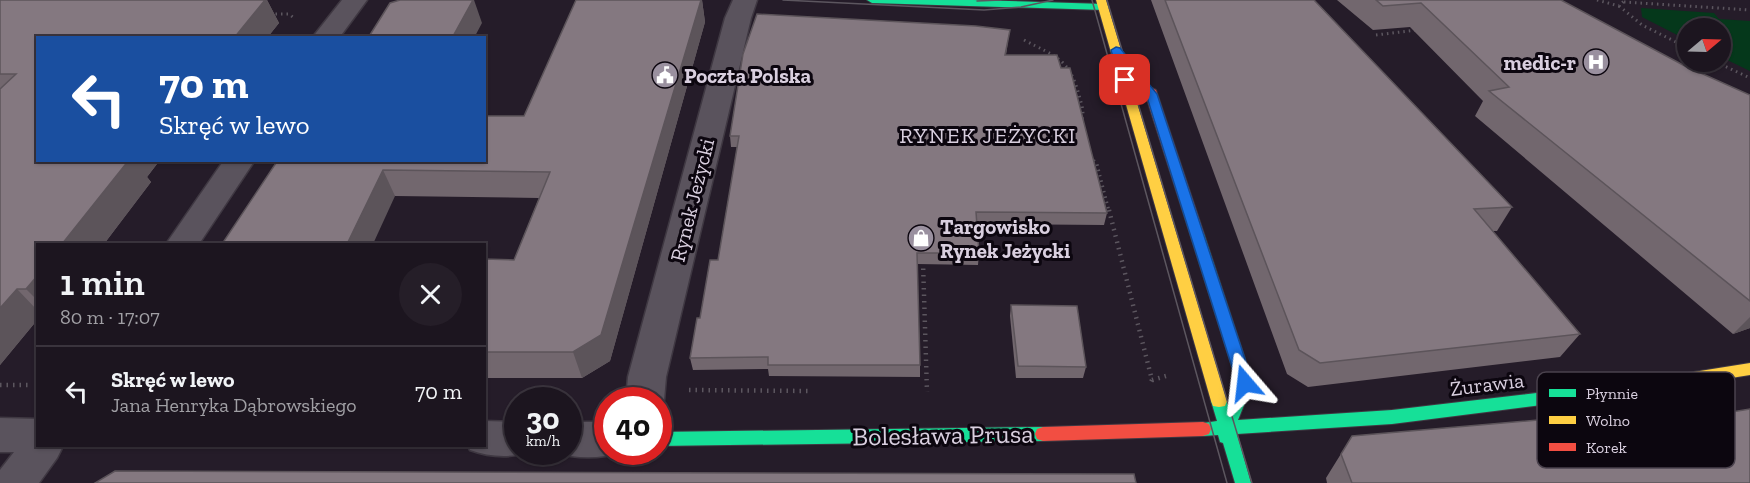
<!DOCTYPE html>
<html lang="pl">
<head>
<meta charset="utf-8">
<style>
  body { margin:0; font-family:"Zilla Slab",serif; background:#251e28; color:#f1f3f6; height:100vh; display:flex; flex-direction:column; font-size:22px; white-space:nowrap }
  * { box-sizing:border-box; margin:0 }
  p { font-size:20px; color:#a09fa4 }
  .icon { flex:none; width:33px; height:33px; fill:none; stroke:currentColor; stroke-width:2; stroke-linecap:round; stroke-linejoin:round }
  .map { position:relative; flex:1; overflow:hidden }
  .details { position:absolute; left:36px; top:243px; width:450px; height:204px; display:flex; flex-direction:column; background:#1c151f; border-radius:0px; box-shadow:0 2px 4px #0004,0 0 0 2px #3a343d }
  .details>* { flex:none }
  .banner { position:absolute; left:36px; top:36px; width:450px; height:126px; border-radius:0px; box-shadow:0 2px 4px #0004,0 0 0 2px #3a343d; background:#1a4fa0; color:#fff; overflow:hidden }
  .needle { width:39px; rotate:71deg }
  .controls { position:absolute; left:1677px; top:18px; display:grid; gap:12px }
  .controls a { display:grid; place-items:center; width:54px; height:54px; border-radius:50%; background:#1c151f; box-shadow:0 2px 4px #0004,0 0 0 2px #3a343d; font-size:30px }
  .speed { position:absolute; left:504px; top:387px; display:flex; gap:12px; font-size:30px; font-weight:700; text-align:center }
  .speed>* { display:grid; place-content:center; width:78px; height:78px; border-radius:50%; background:#1c151f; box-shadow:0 2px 4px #0004,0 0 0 2px #3a343d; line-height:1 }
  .speed small { font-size:15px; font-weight:400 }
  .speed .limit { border:9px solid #d22; background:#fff; color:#111 }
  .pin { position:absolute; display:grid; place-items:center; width:51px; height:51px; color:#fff; margin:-26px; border-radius:12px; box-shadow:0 3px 9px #0006 }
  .me { position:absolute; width:66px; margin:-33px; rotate:343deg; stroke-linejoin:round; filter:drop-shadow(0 0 4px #0008) }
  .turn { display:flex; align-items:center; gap:21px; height:126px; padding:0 24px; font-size:27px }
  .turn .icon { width:78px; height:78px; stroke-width:2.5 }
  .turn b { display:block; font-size:42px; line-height:51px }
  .round { display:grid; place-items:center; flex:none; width:63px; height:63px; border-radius:32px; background:#251e28 }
  .head { display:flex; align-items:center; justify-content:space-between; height:102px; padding:0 24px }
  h1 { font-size:36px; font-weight:600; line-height:45px }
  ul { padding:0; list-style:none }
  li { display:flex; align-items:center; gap:18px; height:90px; padding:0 24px; border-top:2px solid #3a343d }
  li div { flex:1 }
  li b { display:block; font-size:22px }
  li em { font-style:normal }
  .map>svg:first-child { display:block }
  .green { fill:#05381b }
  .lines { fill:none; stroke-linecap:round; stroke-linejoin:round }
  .street-casing { stroke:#3f3842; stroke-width:3 }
  .fast-casing { stroke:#3f3842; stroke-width:2 }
  .slow-casing { stroke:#3f3842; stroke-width:2 }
  .jam-casing { stroke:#3f3842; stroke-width:2 }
  .path-far1 { stroke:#5c565f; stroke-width:3; stroke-dasharray:1.5 4; stroke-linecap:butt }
  .path { stroke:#5c565f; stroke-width:4.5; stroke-dasharray:1.5 5; stroke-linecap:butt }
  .street { fill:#5a535d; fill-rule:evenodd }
  .fast { fill:#16e098; fill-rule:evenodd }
  .slow { fill:#ffcf43; fill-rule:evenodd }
  .jam { fill:#f24e42; fill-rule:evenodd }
  .tram { stroke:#5c565f; stroke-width:1.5 }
  .wall { fill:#72676e }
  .shaded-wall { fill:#5c545a }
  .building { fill:#847880; stroke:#5c545a; stroke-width:1.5 }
  .route { fill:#1a73e8; stroke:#114b97; stroke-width:1.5 }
  .labels { text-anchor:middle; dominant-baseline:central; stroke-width:6; stroke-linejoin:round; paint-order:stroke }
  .poi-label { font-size:21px; font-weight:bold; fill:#d9cfdf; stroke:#0c060f; text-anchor:start }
  .street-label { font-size:21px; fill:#d9cfdf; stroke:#0c060f }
  .neighbourhood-label { font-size:22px; letter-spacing:1.5px; fill:#d9cfdf; stroke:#0c060f }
  .near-street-label { font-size:26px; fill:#d9cfdf; stroke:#0c060f }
  .key { fill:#0c060f; stroke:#4a424d; stroke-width:1.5 }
  .key-label { font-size:16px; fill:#d9cfdf }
</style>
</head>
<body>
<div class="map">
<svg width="1750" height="483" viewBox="0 0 1750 483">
  <rect width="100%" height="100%" fill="#251c29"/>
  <path class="green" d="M1641 8 1714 13 1719 19 1750 21V71L1721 57 1720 28H1688L1687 40 1642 17Z"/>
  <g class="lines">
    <defs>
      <g id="street">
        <path d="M342 0H367L339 38H312Z"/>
        <path d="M733 0H757L751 18 666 377 664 400 658 411V400H626L628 377 725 18Z"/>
        <path d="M224 160H255L199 244H166Z"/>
        <path d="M0 418 38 419V446H63L57 458 39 483H0V470L14 452H0Z"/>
        <path d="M484 421 518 422V452H531C511 458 489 457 470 450L468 446H484Z"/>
        <path d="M568 422H608V452H621C601 459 575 459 555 452H568Z"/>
      </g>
      <g id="fast">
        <path d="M867 0H973L1104 4 1109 7 1104 10 872 3Z"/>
        <path d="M1197 229 1204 234 1253 383 1238 420 1392 410 1637 381 1642 383 1645 387 1642 391 1637 393 1392 424 1237 434 1251 483H1235L1223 443 1220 442 1218 435 1203 436 1197 434 1195 429 1197 424 1217 421 1211 401 1213 396 1219 395 1225 396 1228 405 1237 383 1190 234Z"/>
        <path d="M1043 427 1049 429 1051 434 1049 439 1043 441 658 446V432Z"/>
      </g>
      <g id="slow">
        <path d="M1096 0H1106L1227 401 1225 406 1219 407 1213 406 1211 401Z"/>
        <path d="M1750 363V375L1637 393 1632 391 1629 387 1632 383 1637 381Z"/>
      </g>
      <g id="jam">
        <path d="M1150 87 1156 90 1204 234 1202 237H1192L1190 234 1144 90Z"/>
        <path d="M1203 422 1209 424 1211 429 1209 434 1203 436 1043 441 1037 439 1035 434 1037 429 1043 427Z"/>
      </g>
    </defs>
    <use href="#street" class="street-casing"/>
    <use href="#fast" class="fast-casing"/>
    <use href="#slow" class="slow-casing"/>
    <use href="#jam" class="jam-casing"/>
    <g class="path-far1">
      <path d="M1597 0 1619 6 1624 1"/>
      <path d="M1624 2 1750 10"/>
      <path d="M1619 6 1642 25 1688 48"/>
      <path d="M270 14H289L294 18"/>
      <path d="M1376 35 1417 30"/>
      <path d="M1024 40C1056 57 1069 58 1079 95 1082 106 1085 112 1081 123"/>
      <path d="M1716 62 1750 78"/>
      <path d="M1090 156 1097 164 1109 211"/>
    </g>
    <g class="path">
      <path d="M1109 210 1152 380 1149 386"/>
      <path d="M923 262 927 392"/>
      <path d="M1152 380 1166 376"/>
      <path d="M0 385H30"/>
      <path d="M689 390 808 391"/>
    </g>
    <use href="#street" class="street"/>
    <use href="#fast" class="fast"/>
    <use href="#slow" class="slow"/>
    <use href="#jam" class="jam"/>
    <g class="tram">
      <path d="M783 0 984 10 1021 7 1053 0"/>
      <path d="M1092 0 1227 483"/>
      <path d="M1107 0 1252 483"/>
      <path d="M977 1 1001 0"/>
    </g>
  </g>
  <g class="wall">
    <path d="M0 0H267L279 23 267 38H38V160H160L147 177 151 182 104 244H38V319L0 365Z"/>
    <path d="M576 0H702L705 22 610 361 582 378H484V259L514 260 539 198 395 196 278 160H484L524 116Z"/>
    <path d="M1151 0H1314L1512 207 1497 231H1492L1580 334 1560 357 1308 387 1287 374Z"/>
    <path d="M1337 0H1561L1685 66 1750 95V328L1733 334 1475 116 1483 101 1410 27 1373 30Z"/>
    <path d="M1008 41 1006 55 1107 213 1104 225 977 224 979 253 978 265 917 264 920 365V377L769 376 768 369 693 370 690 358 700 318 718 260 737 147H731L730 136Z"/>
    <path d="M1011 305 1086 367 1083 378H1016L1010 316Z"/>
    <path d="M1658 424 1750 483H1327L1326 478 1352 436 1572 433Z"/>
  </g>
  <g class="shaded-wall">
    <path d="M265 0H267L279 23 267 38H234Z"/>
    <path d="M473 0H474L482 23 474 38H452Z"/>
    <path d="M701 0H702L705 22 610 361 582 378 573 352Z"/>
    <path d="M127 160H160L147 177 151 182 104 244H62Z"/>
    <path d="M383 170 395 196 373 244H347Z"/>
    <path d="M38 275V301L26 289Z"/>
    <path d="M17 289 38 311V319L0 365V308Z"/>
    <path d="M1750 317V328L1733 334Z"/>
  </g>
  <g class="building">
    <path d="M0 0H265L234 38H38V160H129L62 244H38V275L26 289H17L0 308V89L16 74H0Z"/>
    <path d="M400 0H473L452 38H368L390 3Z"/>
    <path d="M576 0H701L601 335 573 352H484V259L514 260 550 172 383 170 347 244H222L278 160H484V116H524Z"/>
    <path d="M1165 0H1314L1512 207 1474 209 1580 334 1320 363 1299 350Z"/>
    <path d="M1376 0H1561L1685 66 1750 95V301L1489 91 1509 87 1421 3 1383 6Z"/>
    <path d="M757 14 976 26 1010 30 1005 55H1057L1061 68H1070L1107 213 976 212 979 253H917L920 365H768V357L690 358 697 318H700L710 260H718L739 136H730L743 54Z"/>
    <path d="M1011 305 1077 306 1086 367 1018 366Z"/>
    <path d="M1750 409V483H1352L1341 454 1352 436 1561 418 1572 433 1658 424Z"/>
    <path d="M115 471 1134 474 1136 483H95Z"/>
  </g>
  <path class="route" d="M1116 47 1120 48 1157 94 1253 383 1251 388 1245 390 1240 388 1237 383 1146 94 1128 72 1131 80 1129 83H1121L1119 80 1111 50Z"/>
  <defs>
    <symbol id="hospital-disc" viewBox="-11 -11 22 22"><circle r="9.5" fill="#9a909f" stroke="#0c060f"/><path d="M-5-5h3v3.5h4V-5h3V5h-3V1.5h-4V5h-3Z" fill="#fff"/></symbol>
    <symbol id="civic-disc" viewBox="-11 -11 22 22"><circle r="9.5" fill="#9a909f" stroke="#0c060f"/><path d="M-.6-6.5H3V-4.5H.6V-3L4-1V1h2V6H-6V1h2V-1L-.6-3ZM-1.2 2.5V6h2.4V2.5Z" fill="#fff"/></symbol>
    <symbol id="shop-disc" viewBox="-11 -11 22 22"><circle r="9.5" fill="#9a909f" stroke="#0c060f"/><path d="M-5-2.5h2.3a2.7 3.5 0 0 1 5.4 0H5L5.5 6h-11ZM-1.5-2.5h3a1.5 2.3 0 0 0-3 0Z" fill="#fff"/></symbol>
  </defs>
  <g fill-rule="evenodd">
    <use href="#hospital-disc" x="1581" y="47" width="30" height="30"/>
    <use href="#civic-disc" x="650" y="60" width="30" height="30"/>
    <use href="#shop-disc" x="906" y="223" width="30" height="30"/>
  </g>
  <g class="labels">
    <g class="poi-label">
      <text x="1576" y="62" text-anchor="end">medic-r</text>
      <text x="684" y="75">Poczta Polska</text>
      <text x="940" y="226">Targowisko<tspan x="940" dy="24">Rynek Jeżycki</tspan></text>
    </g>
    <g class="street-label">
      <text transform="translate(692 200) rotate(-76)">Rynek Jeżycki</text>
      <text transform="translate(1487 384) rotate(-7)">Żurawia</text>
    </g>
    <g class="neighbourhood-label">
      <text x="988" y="135">RYNEK JEŻYCKI</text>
    </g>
    <g class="near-street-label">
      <text transform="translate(943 435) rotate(-1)">Bolesława Prusa</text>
    </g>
  </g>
  <rect x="1537" y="372" width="198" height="96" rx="9" class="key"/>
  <rect x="1549" y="389" width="27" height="8" fill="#16e098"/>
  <rect x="1549" y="416" width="27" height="8" fill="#ffcf43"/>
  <rect x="1549" y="443" width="27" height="8" fill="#f24e42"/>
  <g class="key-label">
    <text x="1586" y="399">Płynnie</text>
    <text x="1586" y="426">Wolno</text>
    <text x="1586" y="453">Korek</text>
  </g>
</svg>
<div class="controls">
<a><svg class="needle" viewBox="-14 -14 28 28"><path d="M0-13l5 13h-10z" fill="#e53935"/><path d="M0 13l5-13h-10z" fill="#a09fa4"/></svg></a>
</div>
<div class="speed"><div>30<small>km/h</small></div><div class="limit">40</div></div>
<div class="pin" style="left:1125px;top:80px;background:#d93025"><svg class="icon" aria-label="arrive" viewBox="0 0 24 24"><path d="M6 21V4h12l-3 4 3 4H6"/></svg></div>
<svg class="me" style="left:1245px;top:383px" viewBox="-20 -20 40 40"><path d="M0-17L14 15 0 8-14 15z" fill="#1a73e8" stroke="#fff" stroke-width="4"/></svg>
<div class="banner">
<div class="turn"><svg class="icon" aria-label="left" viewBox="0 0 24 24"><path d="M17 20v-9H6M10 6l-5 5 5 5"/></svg><div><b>70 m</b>Skręć w lewo</div></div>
</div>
<section class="details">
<div class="head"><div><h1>1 min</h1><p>80 m · 17:07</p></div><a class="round"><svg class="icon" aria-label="close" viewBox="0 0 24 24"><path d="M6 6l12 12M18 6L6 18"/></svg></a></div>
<ul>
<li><svg class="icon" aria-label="left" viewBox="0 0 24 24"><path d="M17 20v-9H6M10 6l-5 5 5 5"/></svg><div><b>Skręć w lewo</b><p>Jana Henryka Dąbrowskiego</p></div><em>70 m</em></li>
</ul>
</section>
</div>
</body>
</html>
